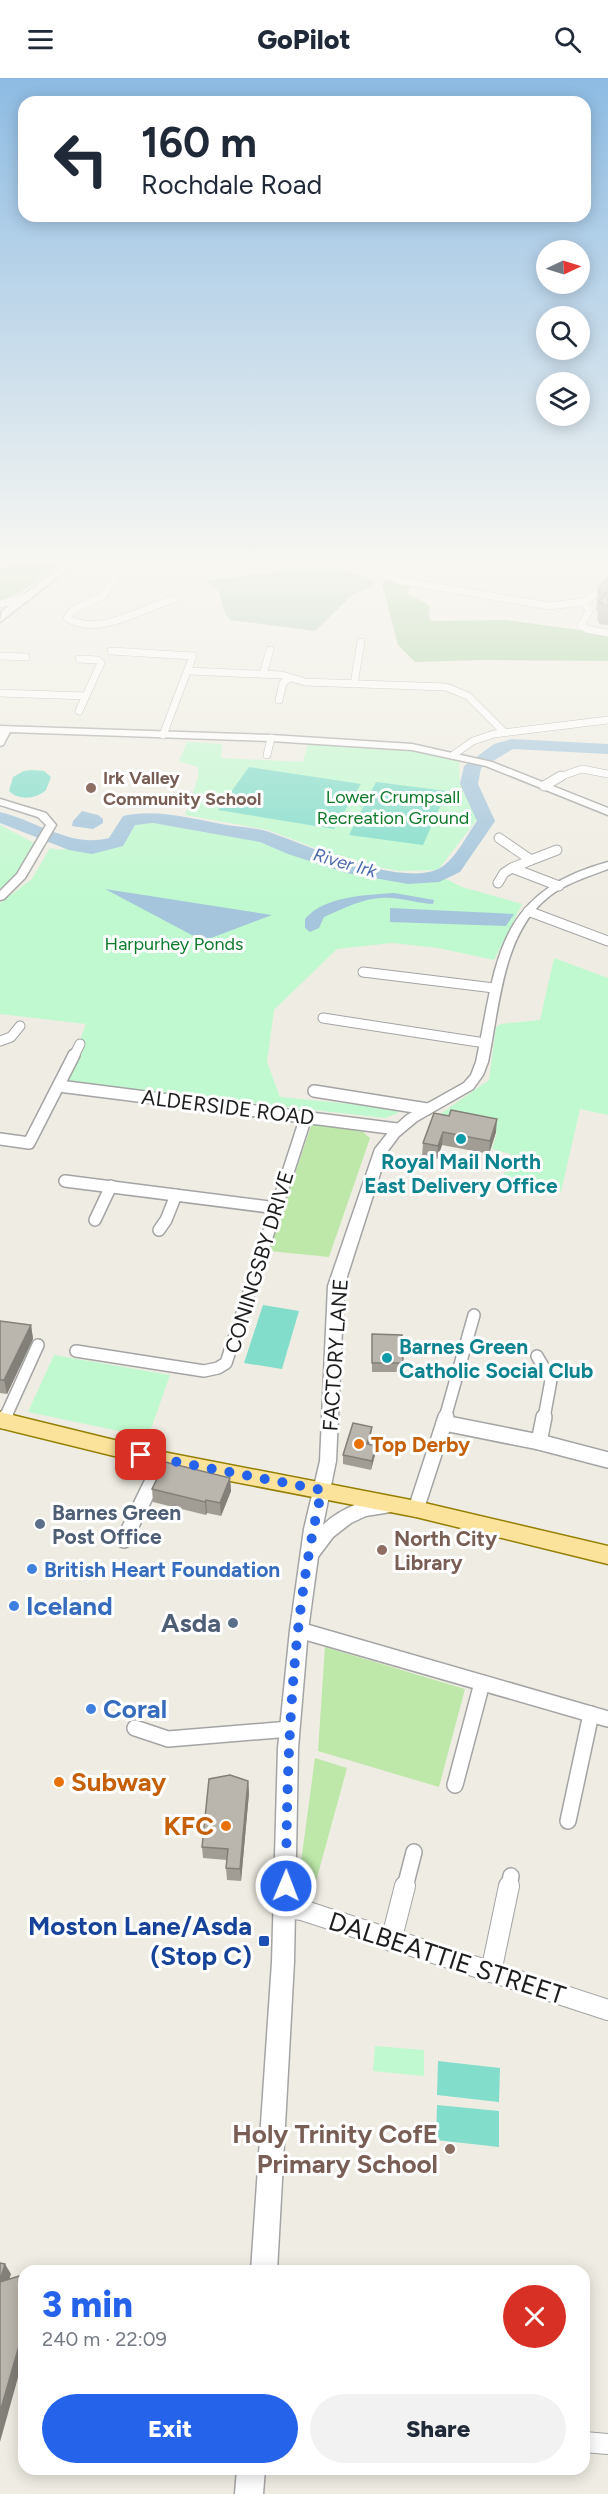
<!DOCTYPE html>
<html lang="en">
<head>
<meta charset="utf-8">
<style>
  body { margin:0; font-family:Figtree,sans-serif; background:#f2f2f3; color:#1f2937; height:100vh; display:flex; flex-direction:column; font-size:22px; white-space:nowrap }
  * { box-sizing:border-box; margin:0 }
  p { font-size:20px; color:#747a83 }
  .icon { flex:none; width:33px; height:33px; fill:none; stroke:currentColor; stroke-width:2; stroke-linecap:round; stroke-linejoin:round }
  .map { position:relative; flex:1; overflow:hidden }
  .sheet { position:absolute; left:18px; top:2187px; width:572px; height:210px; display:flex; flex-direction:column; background:#fff; border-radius:18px; box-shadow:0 3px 15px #0003 }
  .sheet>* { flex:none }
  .hud { position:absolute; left:18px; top:18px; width:573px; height:126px; border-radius:18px; box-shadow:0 3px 15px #0003; background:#fff; color:#1f2937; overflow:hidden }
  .needle { width:39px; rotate:86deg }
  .buttons { position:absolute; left:536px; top:162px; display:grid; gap:12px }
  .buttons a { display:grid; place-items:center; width:54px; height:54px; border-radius:50%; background:#fff; box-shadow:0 3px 15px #0003; font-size:30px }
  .pin { position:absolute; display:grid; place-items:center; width:51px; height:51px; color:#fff; margin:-26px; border-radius:12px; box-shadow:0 3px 9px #0006 }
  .me { position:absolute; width:66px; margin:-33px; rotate:1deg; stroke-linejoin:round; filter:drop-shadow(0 0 4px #0008) }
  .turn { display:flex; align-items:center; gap:21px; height:126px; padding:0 24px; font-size:27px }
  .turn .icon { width:78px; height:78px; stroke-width:2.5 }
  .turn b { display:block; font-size:42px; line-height:51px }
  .round { display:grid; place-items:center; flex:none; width:63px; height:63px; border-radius:32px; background:#f2f2f3 }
  .summary { display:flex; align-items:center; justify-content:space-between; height:102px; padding:0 24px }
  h1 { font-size:36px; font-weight:800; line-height:45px; color:#2563eb }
  .cta { display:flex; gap:12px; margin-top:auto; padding:12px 24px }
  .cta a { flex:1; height:69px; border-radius:36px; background:#2563eb; color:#fff; font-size:24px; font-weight:800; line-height:69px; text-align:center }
  .cta a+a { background:#f2f2f3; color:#1f2937 }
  header { display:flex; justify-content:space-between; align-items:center; height:78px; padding:0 24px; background:#fff; font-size:27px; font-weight:800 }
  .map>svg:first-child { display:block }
  .grass { fill:#bde8a9 }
  .forest { fill:#9ecd98 }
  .cemetery { fill:#a5c7b0 }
  .park { fill:#c0f9cf }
  .pitch { fill:#82ddca }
  .water { fill:#a4c5dc }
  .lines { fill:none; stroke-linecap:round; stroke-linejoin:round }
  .river { fill:#a4c5dc; fill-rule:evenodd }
  .minor-far4-casing { stroke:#a4a4a4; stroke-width:8 }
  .minor-far3-casing { stroke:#a4a4a4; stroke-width:11 }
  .minor-far2-casing { stroke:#a4a4a4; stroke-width:14 }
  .minor-far1-casing { stroke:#a4a4a4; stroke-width:18 }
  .minor-casing { stroke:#a4a4a4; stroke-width:22 }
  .tertiary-casing { stroke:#a4a4a4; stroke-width:3 }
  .primary-casing { stroke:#957f02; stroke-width:3 }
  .minor-far4 { stroke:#fff; stroke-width:7 }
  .minor-far3 { stroke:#fff; stroke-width:9 }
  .minor-far2 { stroke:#fff; stroke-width:11 }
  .minor-far1 { stroke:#fff; stroke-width:15 }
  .minor { stroke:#fff; stroke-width:20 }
  .tertiary { fill:#fff; fill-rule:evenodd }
  .primary { fill:#fbe39c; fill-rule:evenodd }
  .wall { fill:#a19d95 }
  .shaded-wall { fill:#837f79 }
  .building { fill:#bbb6ad; stroke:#837f79; stroke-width:1.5 }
  .route { stroke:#2563eb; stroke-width:10; stroke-dasharray:0 18 }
  .education-dot { fill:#8d6e63; stroke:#fff; stroke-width:2 }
  .culture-dot { fill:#0f9aa8; stroke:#fff; stroke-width:2 }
  .food-dot { fill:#e8710a; stroke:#fff; stroke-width:2 }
  .service-dot { fill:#5c6f8a; stroke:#fff; stroke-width:2 }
  .shop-dot { fill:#3f7fe0; stroke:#fff; stroke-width:2 }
  .transit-dot { fill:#1a4fb4; stroke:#fff; stroke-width:2 }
  .labels { text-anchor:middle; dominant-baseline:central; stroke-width:6; stroke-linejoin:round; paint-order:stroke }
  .far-education-label { font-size:18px; font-weight:bold; fill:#785e54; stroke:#fff; text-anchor:start }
  .far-park-label { font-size:18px; fill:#0d7a2a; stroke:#fff }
  .far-water-label { font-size:18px; font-style:italic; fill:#4b6aac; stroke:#fff }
  .street-label { font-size:21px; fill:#1d1d1d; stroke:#fff }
  .culture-label { font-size:21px; font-weight:bold; fill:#0d838f; stroke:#fff }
  .food-label { font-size:21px; font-weight:bold; fill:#c56008; stroke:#fff; text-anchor:start }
  .service-label { font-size:21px; font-weight:bold; fill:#4e5e75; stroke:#fff; text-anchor:start }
  .education-label { font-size:21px; font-weight:bold; fill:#785e54; stroke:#fff; text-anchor:start }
  .shop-label { font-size:21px; font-weight:bold; fill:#366cbe; stroke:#fff; text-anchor:start }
  .near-shop-label { font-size:26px; font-weight:bold; fill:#366cbe; stroke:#fff; text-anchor:start }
  .near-service-label { font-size:26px; font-weight:bold; fill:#4e5e75; stroke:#fff; text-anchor:end }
  .near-food-label { font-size:26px; font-weight:bold; fill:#c56008; stroke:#fff; text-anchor:start }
  .near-transit-label { font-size:26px; font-weight:bold; fill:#164399; stroke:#fff; text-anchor:end }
  .near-street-label { font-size:26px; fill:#1d1d1d; stroke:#fff }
  .near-education-label { font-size:26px; font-weight:bold; fill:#785e54; stroke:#fff; text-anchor:end }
</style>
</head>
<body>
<header><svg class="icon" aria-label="menu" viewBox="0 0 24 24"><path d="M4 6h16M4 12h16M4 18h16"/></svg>GoPilot<svg class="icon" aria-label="search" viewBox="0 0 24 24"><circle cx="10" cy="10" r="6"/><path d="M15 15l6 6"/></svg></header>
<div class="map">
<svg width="608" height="2416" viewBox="0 0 608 2416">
  <rect width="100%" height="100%" fill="#efede3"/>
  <g class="grass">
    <path d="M317 1045 363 1054 370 1060 329 1179 269 1173 311 1048Z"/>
    <path d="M325 1569 465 1611 439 1709 318 1673Z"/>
    <path d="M315 1680 347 1690 312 1818 297 1814Z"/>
  </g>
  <g class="forest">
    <path d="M9 483H63C43 500 25 515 0 522V490Z"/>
    <path d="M388 500 411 506 407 515 430 528 429 539 432 543 506 542 608 556V583L482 582 415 584 398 567 382 506Z"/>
  </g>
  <path class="cemetery" d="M299 491C321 493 357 490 375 505L371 510 354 515 315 553 230 542C216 525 228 512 204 503Z"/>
  <g class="park">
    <path d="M187 664 222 666 221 680 303 684 308 665 400 669 459 680 460 707 478 740 438 792 400 793 355 785 268 752 185 737 198 700V689L179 683Z"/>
    <path d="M151 743 261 761 352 794 408 803 446 801 462 809 522 826 494 882 438 870 392 865 337 871 274 932 267 984 280 1019 402 1031 396 1036 385 1040 64 1004 86 946 0 936V825L32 801 50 770 59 772 105 763 130 747Z"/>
    <path d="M0 747 38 767 10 804 0 812Z"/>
    <path d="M554 880 608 900V1037L580 1031 561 1114 502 1102 511 1076 492 1071 497 1054 433 1041 489 1002 496 949 501 946 540 942Z"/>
    <path d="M54 1277 170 1297 148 1359 28 1334Z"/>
    <path d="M375 1968 424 1972V1998L373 1993Z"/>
  </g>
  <g class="pitch">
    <path d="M249 689 361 706 334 751 218 732Z"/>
    <path d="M31 692 44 693 51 699 46 712C36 721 19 723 9 713L13 699 24 693Z"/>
    <path d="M376 704 447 713 423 767 349 757Z"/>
    <path d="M263 1227 299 1233 282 1291 244 1285Z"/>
    <path d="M438 1983 500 1990 499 2024 437 2017Z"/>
    <path d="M437 2027 499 2033V2069L436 2062Z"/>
  </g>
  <g class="water">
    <path d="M82 733 98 737 103 741V745L93 751 72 748 73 743Z"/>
    <path d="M15 740 76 762 69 769 9 745Z"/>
    <path d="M105 811 272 837 203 863Z"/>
    <path d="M394 815 434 822 433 826C418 825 405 821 391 820 366 818 345 830 324 839L319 850 310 854 305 850V841C324 818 366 817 394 815Z"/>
    <path d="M390 830 514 836 506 848 390 844Z"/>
  </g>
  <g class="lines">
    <path class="river" d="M512 661 608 666V676L513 671 481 690 478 706 495 743 460 794 439 804 408 806 346 795 288 776 260 764 153 745 135 747 123 768 92 776 69 772 0 745V734C38 743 69 770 109 760L123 738C156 730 193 741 227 747 242 749 258 750 272 755 310 769 397 807 436 792 454 785 466 758 477 743L460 706 464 688 494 666Z"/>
    <defs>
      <g id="minor-far4">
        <path d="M182 483 189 484"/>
        <path d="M360 483 396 502 550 528 582 524 593 518 608 504"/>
        <path d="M130 497 139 483"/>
        <path d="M137 497H117L103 518 73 532 67 540C100 560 142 529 175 521"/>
        <path d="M582 524 590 532 581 547 587 551 608 555"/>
        <path d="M0 526 27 519"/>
        <path d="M111 573 193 578 163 657"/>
        <path d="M0 578 26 579"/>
        <path d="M79 581 98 582 101 585 79 633"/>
        <path d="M188 593 282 597 305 604 446 609 468 618 503 653"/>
        <path d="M263 596 270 572"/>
        <path d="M354 606 361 564"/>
        <path d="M0 615 86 618"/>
        <path d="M279 622 283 605 290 600"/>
        <path d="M267 677 271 660"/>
        <path d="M453 677 473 663 494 656 608 642"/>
        <path d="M559 699 582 691 608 696"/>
      </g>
      <g id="minor-far3">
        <path d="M544 708 561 698"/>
        <path d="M499 760 531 782 512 790 559 808"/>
        <path d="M531 782 557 772"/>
        <path d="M498 805 504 795 512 790"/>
        <path d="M528 833 608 863"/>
        <path d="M363 894 494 910"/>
        <path d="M323 940 485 965"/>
        <path d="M0 963 11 959 20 948"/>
        <path d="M74 978 80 966"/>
      </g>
      <g id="minor-far2">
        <path d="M59 1008 397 1051"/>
        <path d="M314 1013 427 1031"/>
        <path d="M0 1061 29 1065 74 977"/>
        <path d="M65 1103 277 1130"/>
        <path d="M95 1142 111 1108"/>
        <path d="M159 1152 166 1142 176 1117"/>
        <path d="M76 1273 204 1293 218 1290 226 1285 306 1039"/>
        <path d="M537 1278 551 1302 544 1340"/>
        <path d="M5 1340 38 1267"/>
        <path d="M445 1340 474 1237"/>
      </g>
      <g id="minor-far1">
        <path d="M4 1343 6 1339"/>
        <path d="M444 1345 539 1364 608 1382"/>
        <path d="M539 1364 544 1339"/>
        <path d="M416 1431 446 1339"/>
        <path d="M124 1462 163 1382"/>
        <path d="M299 1552 608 1641"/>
        <path d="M135 1650 168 1661 290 1651"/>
        <path d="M455 1707 482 1605"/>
        <path d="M568 1743 591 1636"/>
        <path d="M405 1809 414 1774"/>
        <path d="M509 1809 511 1798"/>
      </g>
      <g id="minor">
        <path d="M285 1830 302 1832 608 1932"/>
        <path d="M391 1863 405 1808"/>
        <path d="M491 1894 509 1808"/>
        <path d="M584 2364 608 2366"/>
      </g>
      <g id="tertiary">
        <path d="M69 483H78L0 544 2 533Z"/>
        <path d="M0 648 271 657 412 666 492 684 608 730V737L486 688 412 672 271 663 10 654 3 667 0 668Z"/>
        <path d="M0 721 46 735 56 747 25 800 4 821 0 822V813L17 796 46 747 38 739 0 727Z"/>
        <path d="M608 784V791C587 799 563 806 546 821 502 857 499 932 488 984L483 997 473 1011 417 1043 399 1058 387 1074 344 1208 336 1383 323 1447C340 1431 373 1415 397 1423L400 1428 397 1433 366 1438 351 1445 333 1459 318 1479 308 1552 298 1670 294 1884 277 2193H251L272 1884 278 1670 290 1552 304 1451 320 1383 328 1208 375 1071 390 1052 407 1037 464 1005 471 997 476 984C497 885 494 815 608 784Z"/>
        <path d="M237 2391H265L263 2416H235Z"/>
      </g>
      <path id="primary" d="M0 1334 163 1374 416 1423 608 1468V1486L416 1439 163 1390 0 1350Z"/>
    </defs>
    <use href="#minor-far4" class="minor-far4-casing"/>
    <use href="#minor-far3" class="minor-far3-casing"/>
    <use href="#minor-far2" class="minor-far2-casing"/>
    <use href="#minor-far1" class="minor-far1-casing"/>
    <use href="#minor" class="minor-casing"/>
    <use href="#tertiary" class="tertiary-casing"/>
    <use href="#primary" class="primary-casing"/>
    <use href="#minor-far4" class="minor-far4"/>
    <use href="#minor-far3" class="minor-far3"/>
    <use href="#minor-far2" class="minor-far2"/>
    <use href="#minor-far1" class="minor-far1"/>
    <use href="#minor" class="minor"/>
    <use href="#tertiary" class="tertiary"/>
    <use href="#primary" class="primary"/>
  </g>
  <g class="wall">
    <path d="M608 500V547L599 546V543H597L598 533H596L598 514Z"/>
    <path d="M434 1035 496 1054 489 1076 442 1067 437 1081 422 1078 423 1065Z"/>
    <path d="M0 1243 31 1247 33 1261 7 1316 0 1315Z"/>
    <path d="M372 1256 403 1285 402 1294H372Z"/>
    <path d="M371 1358 369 1366 375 1377 371 1392 343 1386V1377Z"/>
    <path d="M230 1400 231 1413 221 1438 207 1435 206 1437 153 1424 152 1411Z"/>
    <path d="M248 1703 249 1715 241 1803 227 1802 226 1790 227 1782 203 1780 202 1769Z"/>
  </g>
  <g class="shaded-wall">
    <path d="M497 1041 496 1054 489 1076 490 1063Z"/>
    <path d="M443 1054 442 1067 437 1081 438 1068Z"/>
    <path d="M31 1247 33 1261 7 1316 4 1302Z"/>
    <path d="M372 1349 371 1358 367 1375V1366Z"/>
    <path d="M376 1368 375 1377 371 1392 372 1383Z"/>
    <path d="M230 1400 231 1413 221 1438 220 1425Z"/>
    <path d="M206 1422 207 1435 206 1437 205 1424Z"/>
    <path d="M248 1703 249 1715 241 1803 240 1791Z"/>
    <path d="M5 2186 11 2196 5 2214 0 2206V2203Z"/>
    <path d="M24 2253V2278L0 2364V2334L23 2254Z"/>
  </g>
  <g class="building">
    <path d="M608 500V528L602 527 603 525 599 524 607 515 598 514 599 509Z"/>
    <path d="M451 1032 497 1041 490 1063 443 1054 438 1068 423 1065 434 1035 449 1038Z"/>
    <path d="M0 1243 31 1247 4 1302H0Z"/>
    <path d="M372 1256 402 1257 403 1285H372Z"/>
    <path d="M353 1345 372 1349 367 1366 376 1368 372 1383 343 1377Z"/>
    <path d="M165 1384 230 1400 220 1425 206 1422 205 1424 152 1411Z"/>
    <path d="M230 1697 248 1703 240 1791 226 1790 228 1771 202 1769 209 1701Z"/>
    <path d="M0 2185 5 2186 0 2203Z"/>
    <path d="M19 2198 24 2199V2253L23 2254 0 2334V2204Z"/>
  </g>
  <linearGradient id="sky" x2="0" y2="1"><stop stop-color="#8dbbe3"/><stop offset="0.59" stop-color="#f8f7f2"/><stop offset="1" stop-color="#f8f7f2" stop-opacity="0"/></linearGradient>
  <rect width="608" height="821" fill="url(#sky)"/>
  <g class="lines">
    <path class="route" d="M141 1377 322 1412C291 1541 287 1676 286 1808"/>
  </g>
  <g class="education-dot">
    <circle cx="91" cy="710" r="6"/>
    <circle cx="382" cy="1472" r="6"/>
    <circle cx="450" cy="2071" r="6"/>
  </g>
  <g class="culture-dot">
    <circle cx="461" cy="1061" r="6"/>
    <circle cx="387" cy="1280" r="6"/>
  </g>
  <g class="food-dot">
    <circle cx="359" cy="1366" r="6"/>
    <circle cx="59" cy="1704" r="6"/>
    <circle cx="226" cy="1748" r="6"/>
  </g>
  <g class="service-dot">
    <circle cx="40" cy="1446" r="6"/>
    <circle cx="233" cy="1545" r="6"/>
  </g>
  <g class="shop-dot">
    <circle cx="32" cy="1491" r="6"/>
    <circle cx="14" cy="1528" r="6"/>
    <circle cx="91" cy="1631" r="6"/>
  </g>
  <rect class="transit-dot" x="258" y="1857" width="12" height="12" rx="3"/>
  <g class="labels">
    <g class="far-education-label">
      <text x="103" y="700">Irk Valley<tspan x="103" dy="21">Community School</tspan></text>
    </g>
    <g class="far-park-label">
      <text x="393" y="719">Lower Crumpsall<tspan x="393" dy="21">Recreation Ground</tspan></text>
      <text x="174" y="866">Harpurhey Ponds</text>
    </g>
    <g class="far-water-label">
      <text transform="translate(345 785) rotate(16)">River Irk</text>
    </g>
    <g class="street-label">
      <text transform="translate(228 1029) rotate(7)">ALDERSIDE ROAD</text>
      <text transform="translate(259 1184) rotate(-73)">CONINGSBY DRIVE</text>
      <text transform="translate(335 1277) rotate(-86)">FACTORY LANE</text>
    </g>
    <g class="culture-label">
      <text x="461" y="1083">Royal Mail North<tspan x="461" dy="24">East Delivery Office</tspan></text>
      <text x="399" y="1268" text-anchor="start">Barnes Green<tspan x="399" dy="24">Catholic Social Club</tspan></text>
    </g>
    <g class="food-label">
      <text x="371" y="1366">Top Derby</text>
    </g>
    <g class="service-label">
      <text x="52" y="1434">Barnes Green<tspan x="52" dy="24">Post Office</tspan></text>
    </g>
    <g class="education-label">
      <text x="394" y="1460">North City<tspan x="394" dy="24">Library</tspan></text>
    </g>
    <g class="shop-label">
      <text x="44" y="1491">British Heart Foundation</text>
    </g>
    <g class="near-shop-label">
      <text x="26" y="1528">Iceland</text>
      <text x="103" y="1631">Coral</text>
    </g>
    <g class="near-service-label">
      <text x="221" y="1545">Asda</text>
    </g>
    <g class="near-food-label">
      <text x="71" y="1704">Subway</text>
      <text x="214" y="1748" text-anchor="end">KFC</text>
    </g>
    <g class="near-transit-label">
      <text x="252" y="1848">Moston Lane/Asda<tspan x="252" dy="30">(Stop C)</tspan></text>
    </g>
    <g class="near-street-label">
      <text transform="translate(447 1880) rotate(18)">DALBEATTIE STREET</text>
    </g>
    <g class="near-education-label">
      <text x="438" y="2056">Holy Trinity CofE<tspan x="438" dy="30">Primary School</tspan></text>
    </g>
  </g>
</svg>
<div class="buttons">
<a><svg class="needle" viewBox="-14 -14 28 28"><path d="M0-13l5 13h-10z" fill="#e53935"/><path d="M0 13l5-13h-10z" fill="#747a83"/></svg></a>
<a><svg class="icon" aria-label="search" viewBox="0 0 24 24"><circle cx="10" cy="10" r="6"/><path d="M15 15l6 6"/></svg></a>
<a><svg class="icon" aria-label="layers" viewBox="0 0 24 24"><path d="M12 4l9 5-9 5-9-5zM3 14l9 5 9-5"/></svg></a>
</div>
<div class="pin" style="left:141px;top:1377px;background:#d93025"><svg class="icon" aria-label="arrive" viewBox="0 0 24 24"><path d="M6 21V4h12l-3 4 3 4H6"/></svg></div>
<svg class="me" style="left:286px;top:1808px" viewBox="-20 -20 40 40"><circle r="17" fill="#2563eb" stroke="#fff" stroke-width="3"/><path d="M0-11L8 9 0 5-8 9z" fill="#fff"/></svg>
<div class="hud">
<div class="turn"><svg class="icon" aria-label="left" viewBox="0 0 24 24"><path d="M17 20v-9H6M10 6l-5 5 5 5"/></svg><div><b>160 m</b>Rochdale Road</div></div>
</div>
<section class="sheet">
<div class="summary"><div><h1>3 min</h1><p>240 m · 22:09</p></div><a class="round" style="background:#d93025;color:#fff"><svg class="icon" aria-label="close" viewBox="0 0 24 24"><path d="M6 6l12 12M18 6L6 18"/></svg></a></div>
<div class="cta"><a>Exit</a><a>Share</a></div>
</section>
</div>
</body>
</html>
